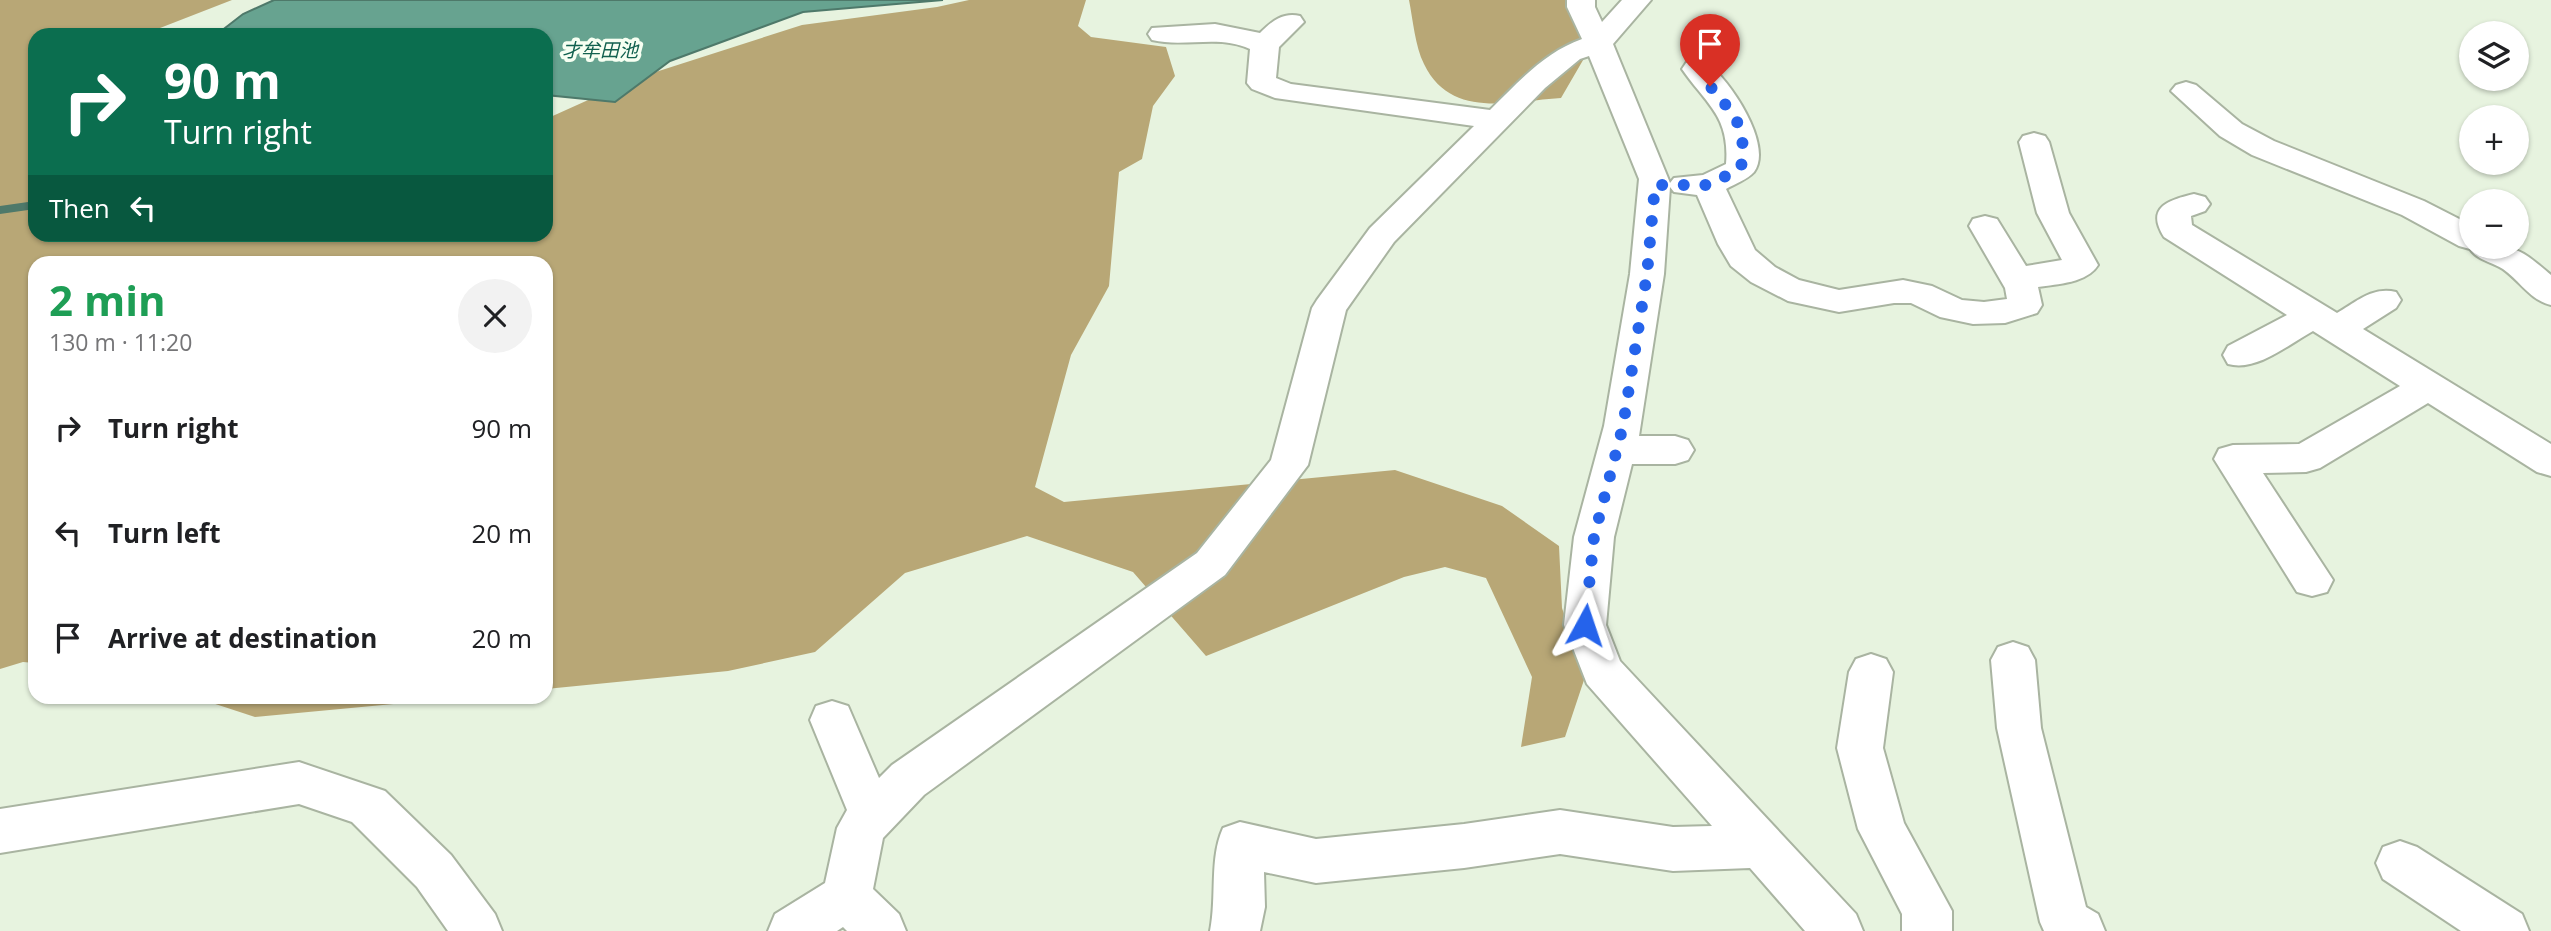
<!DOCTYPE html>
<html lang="en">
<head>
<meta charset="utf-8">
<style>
  body { margin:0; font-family:"Open Sans","Noto Sans JP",sans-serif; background:#f2f2f2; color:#202124; height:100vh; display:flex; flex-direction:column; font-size:26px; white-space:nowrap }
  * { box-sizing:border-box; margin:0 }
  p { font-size:23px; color:#757577 }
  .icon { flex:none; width:38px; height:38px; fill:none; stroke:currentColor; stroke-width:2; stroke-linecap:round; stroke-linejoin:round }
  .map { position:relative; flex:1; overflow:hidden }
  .details { position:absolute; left:28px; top:256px; width:525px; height:448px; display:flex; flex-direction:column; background:#fff; border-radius:21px; box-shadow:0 2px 5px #0004 }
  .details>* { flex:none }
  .guide { position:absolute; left:28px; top:28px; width:525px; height:214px; border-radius:21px; box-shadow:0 2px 5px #0004; background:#0b6e4f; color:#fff; overflow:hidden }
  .fabs { position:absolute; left:2459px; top:21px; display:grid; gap:14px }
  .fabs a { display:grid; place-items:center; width:70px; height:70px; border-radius:50%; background:#fff; box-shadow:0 2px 5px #0004; font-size:35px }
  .pin { position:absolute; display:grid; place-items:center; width:60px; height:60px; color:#fff; margin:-72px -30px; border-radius:50% 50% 50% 0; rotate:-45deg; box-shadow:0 0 7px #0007 }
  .pin .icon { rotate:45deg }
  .me { position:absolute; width:77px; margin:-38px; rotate:5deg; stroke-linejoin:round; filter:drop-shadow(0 0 5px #0008) }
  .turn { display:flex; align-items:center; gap:24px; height:147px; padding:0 21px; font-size:32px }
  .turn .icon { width:91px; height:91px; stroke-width:2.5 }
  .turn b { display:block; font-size:49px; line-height:60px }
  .then { display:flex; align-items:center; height:66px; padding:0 21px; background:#0003; gap:14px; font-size:26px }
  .round { display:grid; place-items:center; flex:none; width:74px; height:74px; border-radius:37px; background:#f2f2f2 }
  .overview { display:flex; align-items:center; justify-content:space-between; height:119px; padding:0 21px }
  h1 { font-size:42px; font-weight:700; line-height:52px; color:#1e9e55 }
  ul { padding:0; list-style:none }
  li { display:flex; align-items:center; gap:21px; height:105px; padding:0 21px }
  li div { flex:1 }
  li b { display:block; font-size:26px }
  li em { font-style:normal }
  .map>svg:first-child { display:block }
  .forest { fill:#b8a776 }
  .water { fill:#67a390; stroke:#4e796a; stroke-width:2 }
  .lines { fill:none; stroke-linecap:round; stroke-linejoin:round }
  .stream { fill:#4e796a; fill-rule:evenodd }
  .minor-casing { stroke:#a9b4a1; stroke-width:4 }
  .minor { fill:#fff; fill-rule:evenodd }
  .route { stroke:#2563eb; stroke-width:12; stroke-dasharray:0 21.6 }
  .labels { text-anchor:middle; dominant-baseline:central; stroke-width:7; stroke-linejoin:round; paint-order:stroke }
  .far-water-label { font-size:19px; font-style:italic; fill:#12614f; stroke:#f7fff2 }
</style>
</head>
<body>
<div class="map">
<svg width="2551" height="931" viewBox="0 0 2551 931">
  <rect width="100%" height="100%" fill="#e7f3df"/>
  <g class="forest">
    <path d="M0 0H232L142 35H35V234H546V119L637 78 802 25 937 7 969 0H1086L1078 26 1091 37 1166 47 1175 76 1153 106 1142 159 1119 172 1109 286 1071 355 1035 487 1064 502 1395 470 1502 506 1559 546 1562 608 1585 677 1565 737 1521 747 1532 677 1486 578 1445 567 1404 577 1206 656 1133 572 1027 536 905 573 815 652 728 671 546 689V262H35V663L23 662 0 669Z"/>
    <path d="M1409 0H1596L1586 55 1561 98C1511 101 1451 120 1424 64 1415 46 1413 20 1409 0Z"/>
    <path d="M194 697V696L468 697 255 717Z"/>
  </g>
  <path class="water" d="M274 0H943L803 12 670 61 615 102 546 95V35H216L243 14Z"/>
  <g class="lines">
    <path class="stream" d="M35 201V209L0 214V206Z"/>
    <defs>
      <g id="minor">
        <path d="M1567 0H1595V7L1602 22 1622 0H1651L1613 44 1670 183 1674 178 1703 175 1726 164C1730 116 1706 104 1682 69L1686 63C1693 61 1700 59 1707 63 1729 79 1774 145 1754 172 1748 179 1735 184 1726 189L1755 250 1775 267 1799 280 1839 290 1903 280 1932 286 1962 300 1984 302 2007 299 2005 288 1969 226 1973 219 1985 216 1997 219 2026 266 2062 260 2037 213 2019 142 2023 136 2034 133 2045 136 2049 142 2069 213 2098 265C2087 283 2058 284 2038 287L2042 305 2037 313 2005 323 1973 324 1940 317 1911 303H1894L1839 312 1788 301 1751 282 1731 266 1718 244 1697 195 1674 192 1670 187 1664 274 1639 436H1675L1688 440 1694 450 1688 460 1675 464H1632L1614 537 1606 625 1620 661 1856 914 1863 931H1805L1750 868 1673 871 1560 854 1464 868 1316 883 1264 872 1265 907 1260 931H1210C1217 897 1209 859 1223 828L1240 822 1316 839 1464 824 1560 810 1673 827 1712 826 1587 684 1564 625 1574 537 1604 426 1630 274 1639 179 1589 56 1580 59 1545 88 1394 242 1346 310 1308 465 1225 575 924 795 883 838 873 889 899 914 906 931H847L843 927 837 931H768L775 914 825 883 837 828 847 810 810 720 816 706 832 701 848 706 879 778 892 765 1197 553 1271 460 1312 308 1317 300 1370 228 1474 126 1275 98 1252 89 1247 83 1250 49C1218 34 1185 48 1152 40L1148 34 1152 28 1215 24 1260 33C1272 21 1283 12 1300 16L1304 22 1279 47 1276 78 1291 84 1490 110C1518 82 1545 52 1582 39L1567 7Z"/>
        <path d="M2186 82 2196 85 2242 124 2274 141 2424 201 2471 225V247C2516 247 2516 245 2551 275V305C2530 300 2520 281 2503 269 2492 262 2477 260 2470 249L2459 246 2402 215 2252 155 2220 136 2171 91 2176 85Z"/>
        <path d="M2194 194 2205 197 2210 204 2205 211 2191 216 2192 225 2337 313C2356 302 2373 286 2396 292L2401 300 2396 308 2363 329 2551 444V476L2537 472 2428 403 2320 468 2306 472 2263 473 2333 580 2327 592 2312 596 2297 592 2214 459 2219 449 2233 445 2299 444 2400 386 2313 331C2289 344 2257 372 2228 364L2223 355 2228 346 2287 315 2164 237C2145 207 2169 200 2194 194Z"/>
        <path d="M2013 642 2028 647 2035 660 2041 728 2086 907 2098 914 2105 931H2044L2040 922 1997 728 1991 660 1998 647Z"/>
        <path d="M1871 654 1886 659 1893 672 1883 748 1904 823 1952 911V931H1902V914L1858 829 1837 748 1849 672 1856 659Z"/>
        <path d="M299 762 385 791 451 855 495 914 502 931H448L417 887 352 822 299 804 0 853V809Z"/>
        <path d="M2400 841 2417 847 2522 914 2529 931H2461L2383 879 2376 863 2383 847Z"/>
      </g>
    </defs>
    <use href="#minor" class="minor-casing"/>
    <use href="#minor" class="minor"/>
  </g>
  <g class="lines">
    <path class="route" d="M1585 625 1594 537 1623 426 1647 274 1655 185H1709L1741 168C1747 125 1736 118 1710 86"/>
  </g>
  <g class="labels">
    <g class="far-water-label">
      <text x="600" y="50">才牟田池</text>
    </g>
  </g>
</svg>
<div class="fabs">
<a><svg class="icon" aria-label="layers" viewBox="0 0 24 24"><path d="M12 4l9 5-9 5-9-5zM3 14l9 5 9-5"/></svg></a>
<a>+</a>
<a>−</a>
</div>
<div class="pin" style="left:1710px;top:86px;background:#d93025"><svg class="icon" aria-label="arrive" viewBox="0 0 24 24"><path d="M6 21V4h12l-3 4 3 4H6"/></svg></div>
<svg class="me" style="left:1585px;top:625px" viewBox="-20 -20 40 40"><path d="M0-17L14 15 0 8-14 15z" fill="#2563eb" stroke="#fff" stroke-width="4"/></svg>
<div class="guide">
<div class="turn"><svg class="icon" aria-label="right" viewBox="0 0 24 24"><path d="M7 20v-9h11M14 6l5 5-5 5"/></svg><div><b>90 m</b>Turn right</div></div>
<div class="then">Then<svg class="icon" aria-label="left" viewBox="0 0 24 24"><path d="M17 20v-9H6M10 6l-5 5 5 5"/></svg></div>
</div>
<section class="details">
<div class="overview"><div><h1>2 min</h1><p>130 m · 11:20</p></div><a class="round"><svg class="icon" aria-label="close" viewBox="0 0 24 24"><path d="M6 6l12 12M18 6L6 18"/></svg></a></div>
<ul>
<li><svg class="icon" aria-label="right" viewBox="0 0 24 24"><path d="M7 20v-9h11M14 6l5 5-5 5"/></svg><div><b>Turn right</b></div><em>90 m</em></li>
<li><svg class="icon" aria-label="left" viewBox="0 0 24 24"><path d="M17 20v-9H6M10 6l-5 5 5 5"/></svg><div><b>Turn left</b></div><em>20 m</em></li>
<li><svg class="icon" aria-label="arrive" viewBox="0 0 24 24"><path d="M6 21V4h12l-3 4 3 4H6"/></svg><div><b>Arrive at destination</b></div><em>20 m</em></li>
</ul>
</section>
</div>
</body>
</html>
